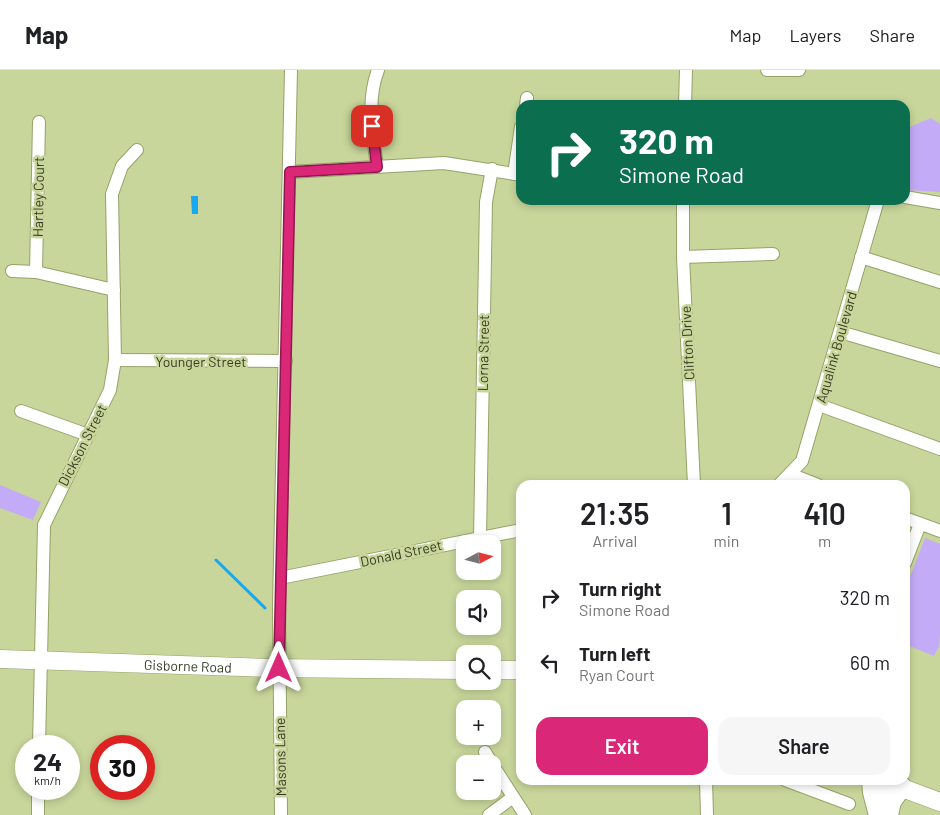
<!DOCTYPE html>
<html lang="en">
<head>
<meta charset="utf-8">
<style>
  body { margin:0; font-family:Barlow,sans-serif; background:#f6f6f6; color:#202124; height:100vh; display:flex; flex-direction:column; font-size:19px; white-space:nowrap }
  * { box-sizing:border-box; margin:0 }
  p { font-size:16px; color:#757577 }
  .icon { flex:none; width:28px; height:28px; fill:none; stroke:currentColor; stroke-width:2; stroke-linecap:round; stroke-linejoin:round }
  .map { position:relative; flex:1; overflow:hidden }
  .drawer { position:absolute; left:516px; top:410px; width:394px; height:305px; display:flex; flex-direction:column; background:#fff; border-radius:15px; box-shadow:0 2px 8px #0003 }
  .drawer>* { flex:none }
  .hud { position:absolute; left:516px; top:30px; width:394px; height:105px; border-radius:15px; box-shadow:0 2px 8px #0003; background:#0b6e4f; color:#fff; overflow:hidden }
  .needle { width:32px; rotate:83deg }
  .fabs { position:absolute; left:456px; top:465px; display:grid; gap:10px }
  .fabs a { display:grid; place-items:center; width:45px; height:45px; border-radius:10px; background:#fff; box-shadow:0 2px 8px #0003; font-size:25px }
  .speed { position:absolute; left:15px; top:665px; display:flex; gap:10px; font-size:25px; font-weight:700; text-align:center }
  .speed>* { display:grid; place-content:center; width:65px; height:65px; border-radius:50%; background:#fff; box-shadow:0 2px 8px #0003; line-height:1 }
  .speed small { font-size:12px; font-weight:400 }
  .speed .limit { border:8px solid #d22; background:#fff; color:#111 }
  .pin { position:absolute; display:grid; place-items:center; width:42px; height:42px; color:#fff; margin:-21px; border-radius:10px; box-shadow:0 2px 8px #0006 }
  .me { position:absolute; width:55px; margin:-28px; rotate:0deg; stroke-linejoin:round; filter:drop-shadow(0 0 4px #0008) }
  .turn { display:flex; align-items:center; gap:18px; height:105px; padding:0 20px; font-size:22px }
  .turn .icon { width:65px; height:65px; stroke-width:2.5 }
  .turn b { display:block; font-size:35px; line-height:42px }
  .eta { display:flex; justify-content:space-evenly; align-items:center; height:85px; text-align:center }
  .eta b { font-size:30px; font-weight:600; line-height:35px }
  .primary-button { display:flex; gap:10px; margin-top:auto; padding:10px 20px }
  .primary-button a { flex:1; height:58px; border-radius:15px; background:#db2777; color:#fff; font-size:20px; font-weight:600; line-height:58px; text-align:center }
  .primary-button a+a { background:#f6f6f6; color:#202124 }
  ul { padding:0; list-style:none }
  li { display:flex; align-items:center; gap:15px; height:65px; padding:0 20px }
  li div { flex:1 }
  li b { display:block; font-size:19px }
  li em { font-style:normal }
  header { display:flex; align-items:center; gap:30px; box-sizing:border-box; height:70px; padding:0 25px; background:#fff; border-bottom:1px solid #e0e0e0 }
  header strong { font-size:24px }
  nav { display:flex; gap:28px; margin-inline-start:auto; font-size:18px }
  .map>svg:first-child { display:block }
  .green { fill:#c4abf7 }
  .water { fill:#19a8f0 }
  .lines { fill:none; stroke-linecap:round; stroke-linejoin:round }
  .stream { stroke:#19a8f0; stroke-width:3 }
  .minor-casing { stroke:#95a268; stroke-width:14 }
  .secondary-casing { stroke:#95a268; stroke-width:19 }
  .motorway-casing { stroke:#95a268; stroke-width:24 }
  .minor { stroke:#fff; stroke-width:12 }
  .secondary { stroke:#fff; stroke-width:18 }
  .motorway { stroke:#fff; stroke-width:22 }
  .route-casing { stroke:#8e194d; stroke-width:12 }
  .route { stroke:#db2777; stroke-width:9 }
  .labels { text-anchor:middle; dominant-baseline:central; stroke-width:5; stroke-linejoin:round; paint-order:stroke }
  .street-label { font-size:14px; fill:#373d25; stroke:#c8d69b }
</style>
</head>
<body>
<header>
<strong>Map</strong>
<nav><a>Map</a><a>Layers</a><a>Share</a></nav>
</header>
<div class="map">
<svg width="940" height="745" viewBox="0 0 940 745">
  <rect width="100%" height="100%" fill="#c8d69b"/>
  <g class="green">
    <path d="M931 48 940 54V122L905 120V59Z"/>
    <path d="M0 415 41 432 33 450 0 438Z"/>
    <path d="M925 468 940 474V563L939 576 934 586 905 574V520Z"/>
  </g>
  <path class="water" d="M191 126H198V144H192Z"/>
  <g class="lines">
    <path class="stream" d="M216 490 265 538"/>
    <defs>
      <g id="minor">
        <path d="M767 0H799"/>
        <path d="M526 35 527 28"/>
        <path d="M685 35 686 0"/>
        <path d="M377 97C373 64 366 32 378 0"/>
        <path d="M290 102 444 93 521 105"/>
        <path d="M514 104 521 57"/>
        <path d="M905 127 940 133"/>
        <path d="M683 130V187L694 415"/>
        <path d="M683 187 773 184"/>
        <path d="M861 187 940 212"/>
        <path d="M12 201 36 202 114 220"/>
        <path d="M36 202 39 52"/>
        <path d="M840 262 940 291"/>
        <path d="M115 290 286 291"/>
        <path d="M819 335 940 379"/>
        <path d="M21 341 88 365"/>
        <path d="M790 404 818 415"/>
        <path d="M779 415 802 391 878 130"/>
        <path d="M905 448 940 461"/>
        <path d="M480 467 486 132 492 99"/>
        <path d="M905 493 920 454"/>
        <path d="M280 508 521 460"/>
        <path d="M39 676 44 455 110 320 115 290 112 124 122 96 137 80"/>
        <path d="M485 682 492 694"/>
        <path d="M492 694 525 745"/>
        <path d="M706 710 707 745"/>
        <path d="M785 710 849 734"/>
        <path d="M38 745V719"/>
        <path d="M281 745 279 535 291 0"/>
        <path d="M489 745 513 727"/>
      </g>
      <g id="secondary">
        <path id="s1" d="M0 589 269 598 465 600"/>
        <path d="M492 600H521"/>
        <path d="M881 710 940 732"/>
      </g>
      <g id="motorway">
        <path d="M873 710 874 722 880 745"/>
        <path d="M887 745 890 731 900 717"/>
      </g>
    </defs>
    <use href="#minor" class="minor-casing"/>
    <use href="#secondary" class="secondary-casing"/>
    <use href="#motorway" class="motorway-casing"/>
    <use href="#minor" class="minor"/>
    <use href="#secondary" class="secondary"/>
    <use href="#motorway" class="motorway"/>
  </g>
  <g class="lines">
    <defs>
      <path id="route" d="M279 598 290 102 377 97 372 56"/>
    </defs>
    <use href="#route" class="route-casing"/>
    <use href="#route" class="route"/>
  </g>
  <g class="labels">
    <g class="street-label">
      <text transform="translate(38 127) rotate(-89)">Hartley Court</text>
      <text transform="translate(687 273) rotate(-93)">Clifton Drive</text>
      <text transform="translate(836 277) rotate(-74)">Aqualink Boulevard</text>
      <text transform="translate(483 283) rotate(-89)">Lorna Street</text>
      <text x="201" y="291">Younger Street</text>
      <text transform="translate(82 375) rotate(-63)">Dickson Street</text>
      <text transform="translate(401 483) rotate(-12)">Donald Street</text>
      <text stroke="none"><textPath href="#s1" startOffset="188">Gisborne Road</textPath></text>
      <text transform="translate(280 687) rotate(-91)">Masons Lane</text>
    </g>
  </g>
</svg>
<div class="fabs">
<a><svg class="needle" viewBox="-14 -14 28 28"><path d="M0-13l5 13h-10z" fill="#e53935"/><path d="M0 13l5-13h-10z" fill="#757577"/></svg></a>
<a><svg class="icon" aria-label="sound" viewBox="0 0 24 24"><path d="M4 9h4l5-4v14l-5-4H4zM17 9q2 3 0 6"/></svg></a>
<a><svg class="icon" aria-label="search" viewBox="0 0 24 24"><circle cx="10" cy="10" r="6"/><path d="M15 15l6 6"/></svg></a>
<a>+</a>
<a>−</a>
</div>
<div class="speed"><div>24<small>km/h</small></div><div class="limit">30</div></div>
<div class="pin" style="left:372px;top:56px;background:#d93025"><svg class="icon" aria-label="arrive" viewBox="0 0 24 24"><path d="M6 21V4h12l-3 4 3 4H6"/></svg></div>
<svg class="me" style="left:279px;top:598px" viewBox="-20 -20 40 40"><path d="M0-17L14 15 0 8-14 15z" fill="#db2777" stroke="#fff" stroke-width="4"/></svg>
<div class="hud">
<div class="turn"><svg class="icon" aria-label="right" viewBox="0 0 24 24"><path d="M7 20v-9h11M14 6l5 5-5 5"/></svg><div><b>320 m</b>Simone Road</div></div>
</div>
<section class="drawer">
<div class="eta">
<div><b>21:35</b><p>Arrival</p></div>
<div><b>1</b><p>min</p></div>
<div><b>410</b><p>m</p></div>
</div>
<ul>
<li><svg class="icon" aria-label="right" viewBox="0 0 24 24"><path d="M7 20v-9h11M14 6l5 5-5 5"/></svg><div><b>Turn right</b><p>Simone Road</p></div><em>320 m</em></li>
<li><svg class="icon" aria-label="left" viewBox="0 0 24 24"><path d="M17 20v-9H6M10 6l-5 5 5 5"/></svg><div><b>Turn left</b><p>Ryan Court</p></div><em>60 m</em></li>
</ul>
<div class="primary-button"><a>Exit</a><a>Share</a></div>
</section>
</div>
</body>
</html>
